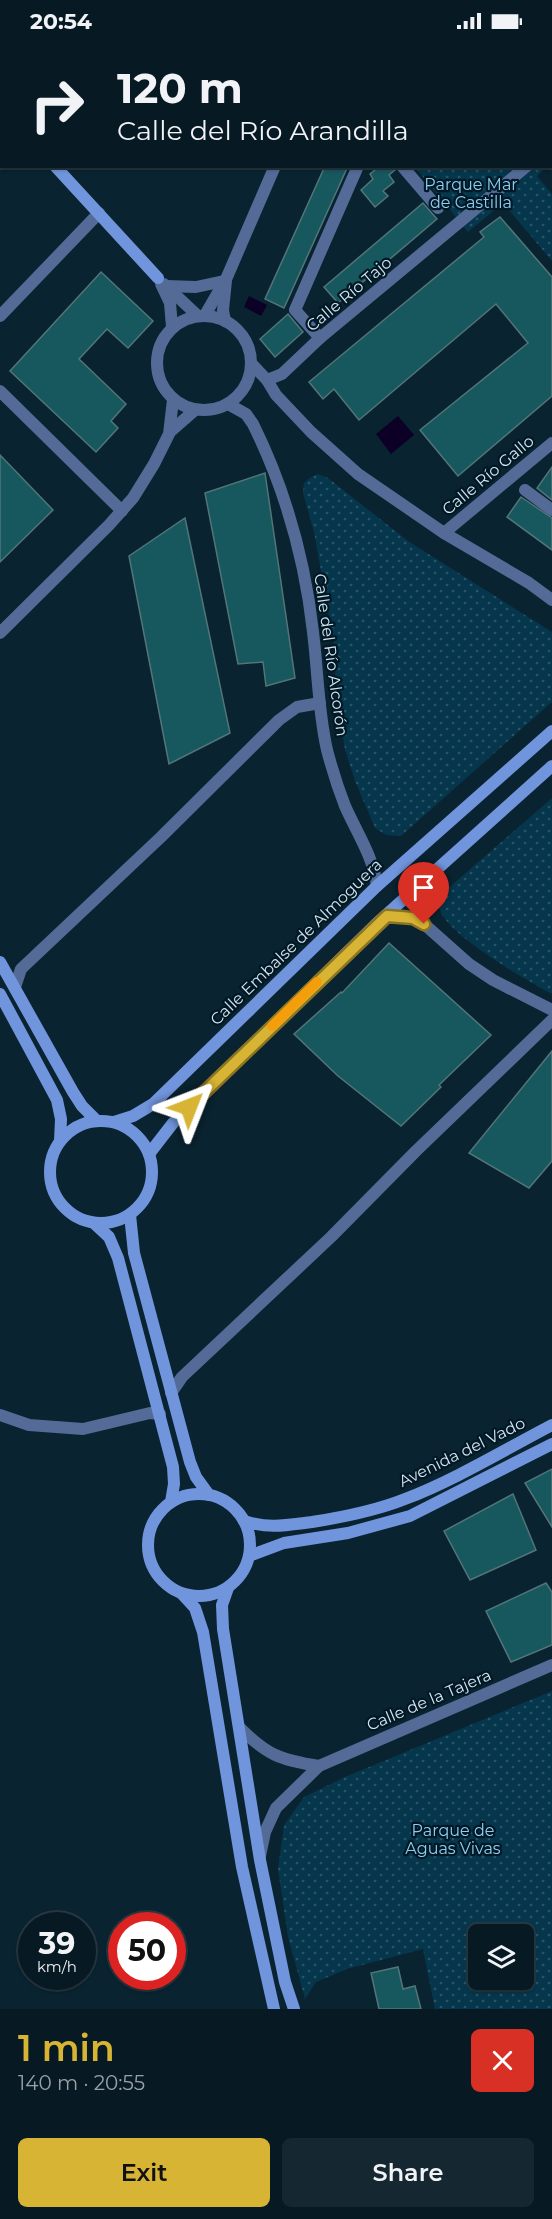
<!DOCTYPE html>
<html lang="en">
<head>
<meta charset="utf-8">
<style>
  body { margin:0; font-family:Montserrat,sans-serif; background:#152731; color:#f1f3f6; height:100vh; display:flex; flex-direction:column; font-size:22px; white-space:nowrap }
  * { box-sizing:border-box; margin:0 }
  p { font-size:20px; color:#98a1a6 }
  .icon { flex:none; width:33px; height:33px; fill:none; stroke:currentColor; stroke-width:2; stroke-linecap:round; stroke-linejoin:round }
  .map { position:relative; height:1967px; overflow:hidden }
  .sheet { display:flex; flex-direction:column; background:#071a24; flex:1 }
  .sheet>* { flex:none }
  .guide { position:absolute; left:0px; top:0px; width:552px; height:126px; box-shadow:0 2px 4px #0004,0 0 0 2px #283841; background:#071a24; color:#f1f3f6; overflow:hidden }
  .buttons { position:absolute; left:468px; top:1882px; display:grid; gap:12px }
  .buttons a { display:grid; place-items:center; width:66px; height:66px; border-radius:9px; background:#071a24; box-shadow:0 2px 4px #0004,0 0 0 2px #283841; font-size:30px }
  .speed { position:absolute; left:18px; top:1870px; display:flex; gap:12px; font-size:30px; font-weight:700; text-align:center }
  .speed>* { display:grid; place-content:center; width:78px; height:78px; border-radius:50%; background:#071a24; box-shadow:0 2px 4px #0004,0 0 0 2px #283841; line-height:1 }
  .speed small { font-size:15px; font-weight:400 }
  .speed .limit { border:9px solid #d22; background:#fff; color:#111 }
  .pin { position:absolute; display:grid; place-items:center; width:51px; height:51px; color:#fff; margin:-62px -26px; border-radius:50% 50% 50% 0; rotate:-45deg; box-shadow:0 0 6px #0007 }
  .pin .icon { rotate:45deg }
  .me { position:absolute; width:66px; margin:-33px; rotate:45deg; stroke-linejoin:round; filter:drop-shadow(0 0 4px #0008) }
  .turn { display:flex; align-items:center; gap:21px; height:126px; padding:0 18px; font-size:27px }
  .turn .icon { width:78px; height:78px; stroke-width:2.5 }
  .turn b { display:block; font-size:42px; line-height:51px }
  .round { display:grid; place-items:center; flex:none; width:63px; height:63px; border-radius:9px; background:#152731 }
  .headline { display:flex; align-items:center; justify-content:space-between; height:102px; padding:0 18px }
  h1 { font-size:36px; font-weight:600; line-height:45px; color:#d8b434 }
  .cta { display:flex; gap:12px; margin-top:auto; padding:12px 18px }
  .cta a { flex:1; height:69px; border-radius:9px; background:#d8b434; color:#111; font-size:24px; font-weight:600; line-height:69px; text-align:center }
  .cta a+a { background:#152731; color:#f1f3f6 }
  .status { display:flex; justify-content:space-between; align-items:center; height:42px; padding:0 30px; background:#071a24; direction:ltr }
  .status svg { height:16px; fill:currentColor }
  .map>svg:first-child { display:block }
  .green { fill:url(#green-dots); fill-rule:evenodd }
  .water { fill:#0c0027 }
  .building { fill:#17575e; stroke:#527579; stroke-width:1.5 }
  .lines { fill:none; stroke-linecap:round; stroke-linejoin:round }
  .street { stroke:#546b97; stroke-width:12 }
  .secondary { stroke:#7195dc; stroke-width:12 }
  .route-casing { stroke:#8c7522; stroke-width:15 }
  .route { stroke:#d8b434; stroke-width:10 }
  .slow { stroke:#f59e0b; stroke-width:10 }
  .labels { text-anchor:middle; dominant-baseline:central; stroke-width:4.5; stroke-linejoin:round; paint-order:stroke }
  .park-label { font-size:16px; fill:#8fcdf1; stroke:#011926 }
  .street-label { font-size:16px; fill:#d6e5ee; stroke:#011926 }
</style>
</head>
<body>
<div class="status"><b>20:54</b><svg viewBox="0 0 49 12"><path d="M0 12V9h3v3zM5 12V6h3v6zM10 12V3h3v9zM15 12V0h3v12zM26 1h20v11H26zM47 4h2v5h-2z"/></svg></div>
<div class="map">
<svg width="552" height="1967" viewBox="0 0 552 1967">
  <defs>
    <pattern id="green-dots" width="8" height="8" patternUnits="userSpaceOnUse" patternTransform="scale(1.5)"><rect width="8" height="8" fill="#05364c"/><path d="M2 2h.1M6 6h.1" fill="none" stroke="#295366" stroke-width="1.8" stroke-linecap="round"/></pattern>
  </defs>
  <rect width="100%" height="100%" fill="#092330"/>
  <g class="green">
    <path d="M415 125H546L537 134 552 152V219L503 161 468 190Z"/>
    <path d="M318 432 328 436 408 499 552 590V660L401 794 386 793 375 786 355 739 345 708 336 651 334 602 314 490 303 451 304 441 311 435Z"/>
    <path d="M552 756V952C528 939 443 891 439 865 438 855 446 848 453 842Z"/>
    <path d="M552 1649V1967H435L423 1907 347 1927 316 1940 305 1957 288 1895 278 1827 284 1783 304 1755 345 1735ZM478 1893H524V1938H478Z"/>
  </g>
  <g class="water">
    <path d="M249 254 267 263 261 274 244 265Z"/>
    <path d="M398 374 414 393 391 412 376 392Z"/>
  </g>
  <g class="building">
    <path d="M325 124H348L284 266 265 257Z"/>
    <path d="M380 124H394L395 128 389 133 394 140 383 149 388 154 375 165 361 148 373 137 370 132Z"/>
    <path d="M423 161 437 177 338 261 324 245Z"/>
    <path d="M500 175 552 235V354L458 434 420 388 528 301 496 262 359 378 334 347 323 357 309 340 484 195 480 190Z"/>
    <path d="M101 230 153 279 128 306 107 287 79 317 126 362 111 379 118 386 96 410 10 329Z"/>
    <path d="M288 272 303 290 275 315 260 297Z"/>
    <path d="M0 413 53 468 0 520Z"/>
    <path d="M552 425V458L537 446Z"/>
    <path d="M265 431 295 636 266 644 263 620 238 622 205 451Z"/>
    <path d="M521 455 552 476V508L507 475Z"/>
    <path d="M185 476 230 691 169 722 129 514Z"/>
    <path d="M389 901 491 993 439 1043 441 1045 401 1084 338 1034 294 992 341 950 342 951Z"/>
    <path d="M552 1009V1119L529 1146 469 1111Z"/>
    <path d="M552 1427V1485L525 1441Z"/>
    <path d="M513 1452 536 1508 470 1538 444 1489Z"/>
    <path d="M546 1541 552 1550V1603L511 1620 486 1569Z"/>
    <path d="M398 1925 403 1947 415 1944 421 1967H379L371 1931Z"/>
  </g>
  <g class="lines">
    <g class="street">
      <path d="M496 0 497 2"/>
      <path d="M329 2 330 0"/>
      <path d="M508 2 510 0"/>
      <path d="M550 105 552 103"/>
      <path d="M402 124 438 166"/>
      <path d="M161 242 170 261 172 285"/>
      <path d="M164 242 198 274"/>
      <path d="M166 244 196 245 224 239"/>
      <path d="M205 273 227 235 275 124"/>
      <circle cx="204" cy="321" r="47"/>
      <path d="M0 274 99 171"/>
      <path d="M225 279 223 268 226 239"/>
      <path d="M320 296 295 268 358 124"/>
      <path d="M251 321 267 338 276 353 311 390 358 432 444 491 529 541 552 558"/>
      <path d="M267 338 282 332 320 296 527 124"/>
      <path d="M0 349 122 469"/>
      <path d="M228 362 246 372 253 382C285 447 305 518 313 590 318 630 318 669 327 708 332 727 338 746 345 764 357 791 373 814 377 844"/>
      <path d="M171 389 195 368"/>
      <path d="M525 448 552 468"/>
      <path d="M444 491 552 401"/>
      <path d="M0 591 109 483 133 456 154 422 169 392 173 358"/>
      <path d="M387 874 413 876 424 882 469 922 493 938 552 968"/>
      <path d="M15 945 21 927 161 795 279 678 297 665 320 661"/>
      <path d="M171 1351 182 1335 331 1195 416 1109 552 978"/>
      <path d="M0 1373 29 1383 83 1387 150 1371 160 1372"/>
      <path d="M239 1685C267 1713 280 1718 319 1724"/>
      <path d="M260 1814 265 1790 276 1766 319 1724 552 1623"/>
    </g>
    <g class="secondary">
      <path d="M0 51 2 54"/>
      <path d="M55 124 158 236"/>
      <path d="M0 920 73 1050 82 1064 97 1079"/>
      <path d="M0 952 57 1058 61 1077 60 1099"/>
      <circle cx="101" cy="1130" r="51"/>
      <path d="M114 1080 133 1074 153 1062 377 844 552 689"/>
      <path d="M149 1112 173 1081 376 882 552 724"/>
      <path d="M130 1173 134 1211 190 1420 196 1435 209 1453"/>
      <path d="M94 1181 109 1195 118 1216 173 1425 174 1442 171 1460"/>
      <circle cx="199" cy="1503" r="51"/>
      <path d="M244 1479C269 1487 287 1483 312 1480 344 1475 375 1469 405 1457 453 1439 506 1407 552 1383"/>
      <path d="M249 1514 284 1501 348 1491 410 1474 552 1402"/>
      <path d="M228 1546 222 1563 223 1587 260 1818 285 1940 294 1967"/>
      <path d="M183 1553 195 1566 203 1590 242 1825 274 1967"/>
    </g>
  </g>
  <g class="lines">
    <defs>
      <path id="route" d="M189 1065 387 874 413 876 424 882"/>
    </defs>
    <use href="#route" class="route-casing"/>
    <use href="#route" class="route"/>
    <path class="slow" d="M272 984 317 940"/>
  </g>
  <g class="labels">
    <g class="park-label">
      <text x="471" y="142">Parque Mar<tspan x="471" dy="18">de Castilla</tspan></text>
      <text x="453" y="1788">Parque de<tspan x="453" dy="18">Aguas Vivas</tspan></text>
    </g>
    <g class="street-label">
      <text transform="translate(349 252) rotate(-40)">Calle Río Tajo</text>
      <text transform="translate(488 433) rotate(-40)">Calle Río Gallo</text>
      <text transform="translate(331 613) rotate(82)">Calle del Río Alcorón</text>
      <text transform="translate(296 900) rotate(-44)">Calle Embalse de Almoguera</text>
      <text transform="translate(462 1410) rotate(-26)">Avenida del Vado</text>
      <text transform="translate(429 1658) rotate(-23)">Calle de la Tajera</text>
    </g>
  </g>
</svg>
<div class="buttons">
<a><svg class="icon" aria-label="layers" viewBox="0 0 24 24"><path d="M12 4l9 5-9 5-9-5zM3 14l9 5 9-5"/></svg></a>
</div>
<div class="speed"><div>39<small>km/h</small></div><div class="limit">50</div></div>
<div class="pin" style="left:424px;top:882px;background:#d93025"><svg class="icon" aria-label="arrive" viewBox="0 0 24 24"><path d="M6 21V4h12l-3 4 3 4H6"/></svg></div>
<svg class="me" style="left:189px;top:1065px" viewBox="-20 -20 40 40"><path d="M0-17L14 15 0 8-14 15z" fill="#d8b434" stroke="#fff" stroke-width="4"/></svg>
<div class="guide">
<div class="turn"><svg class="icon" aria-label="right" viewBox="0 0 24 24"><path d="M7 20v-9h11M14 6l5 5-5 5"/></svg><div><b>120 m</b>Calle del Río Arandilla</div></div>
</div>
</div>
<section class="sheet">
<div class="headline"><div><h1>1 min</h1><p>140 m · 20:55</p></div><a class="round" style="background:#d93025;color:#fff"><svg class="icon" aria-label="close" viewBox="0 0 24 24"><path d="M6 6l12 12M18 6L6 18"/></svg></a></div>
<div class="cta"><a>Exit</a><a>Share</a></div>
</section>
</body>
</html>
